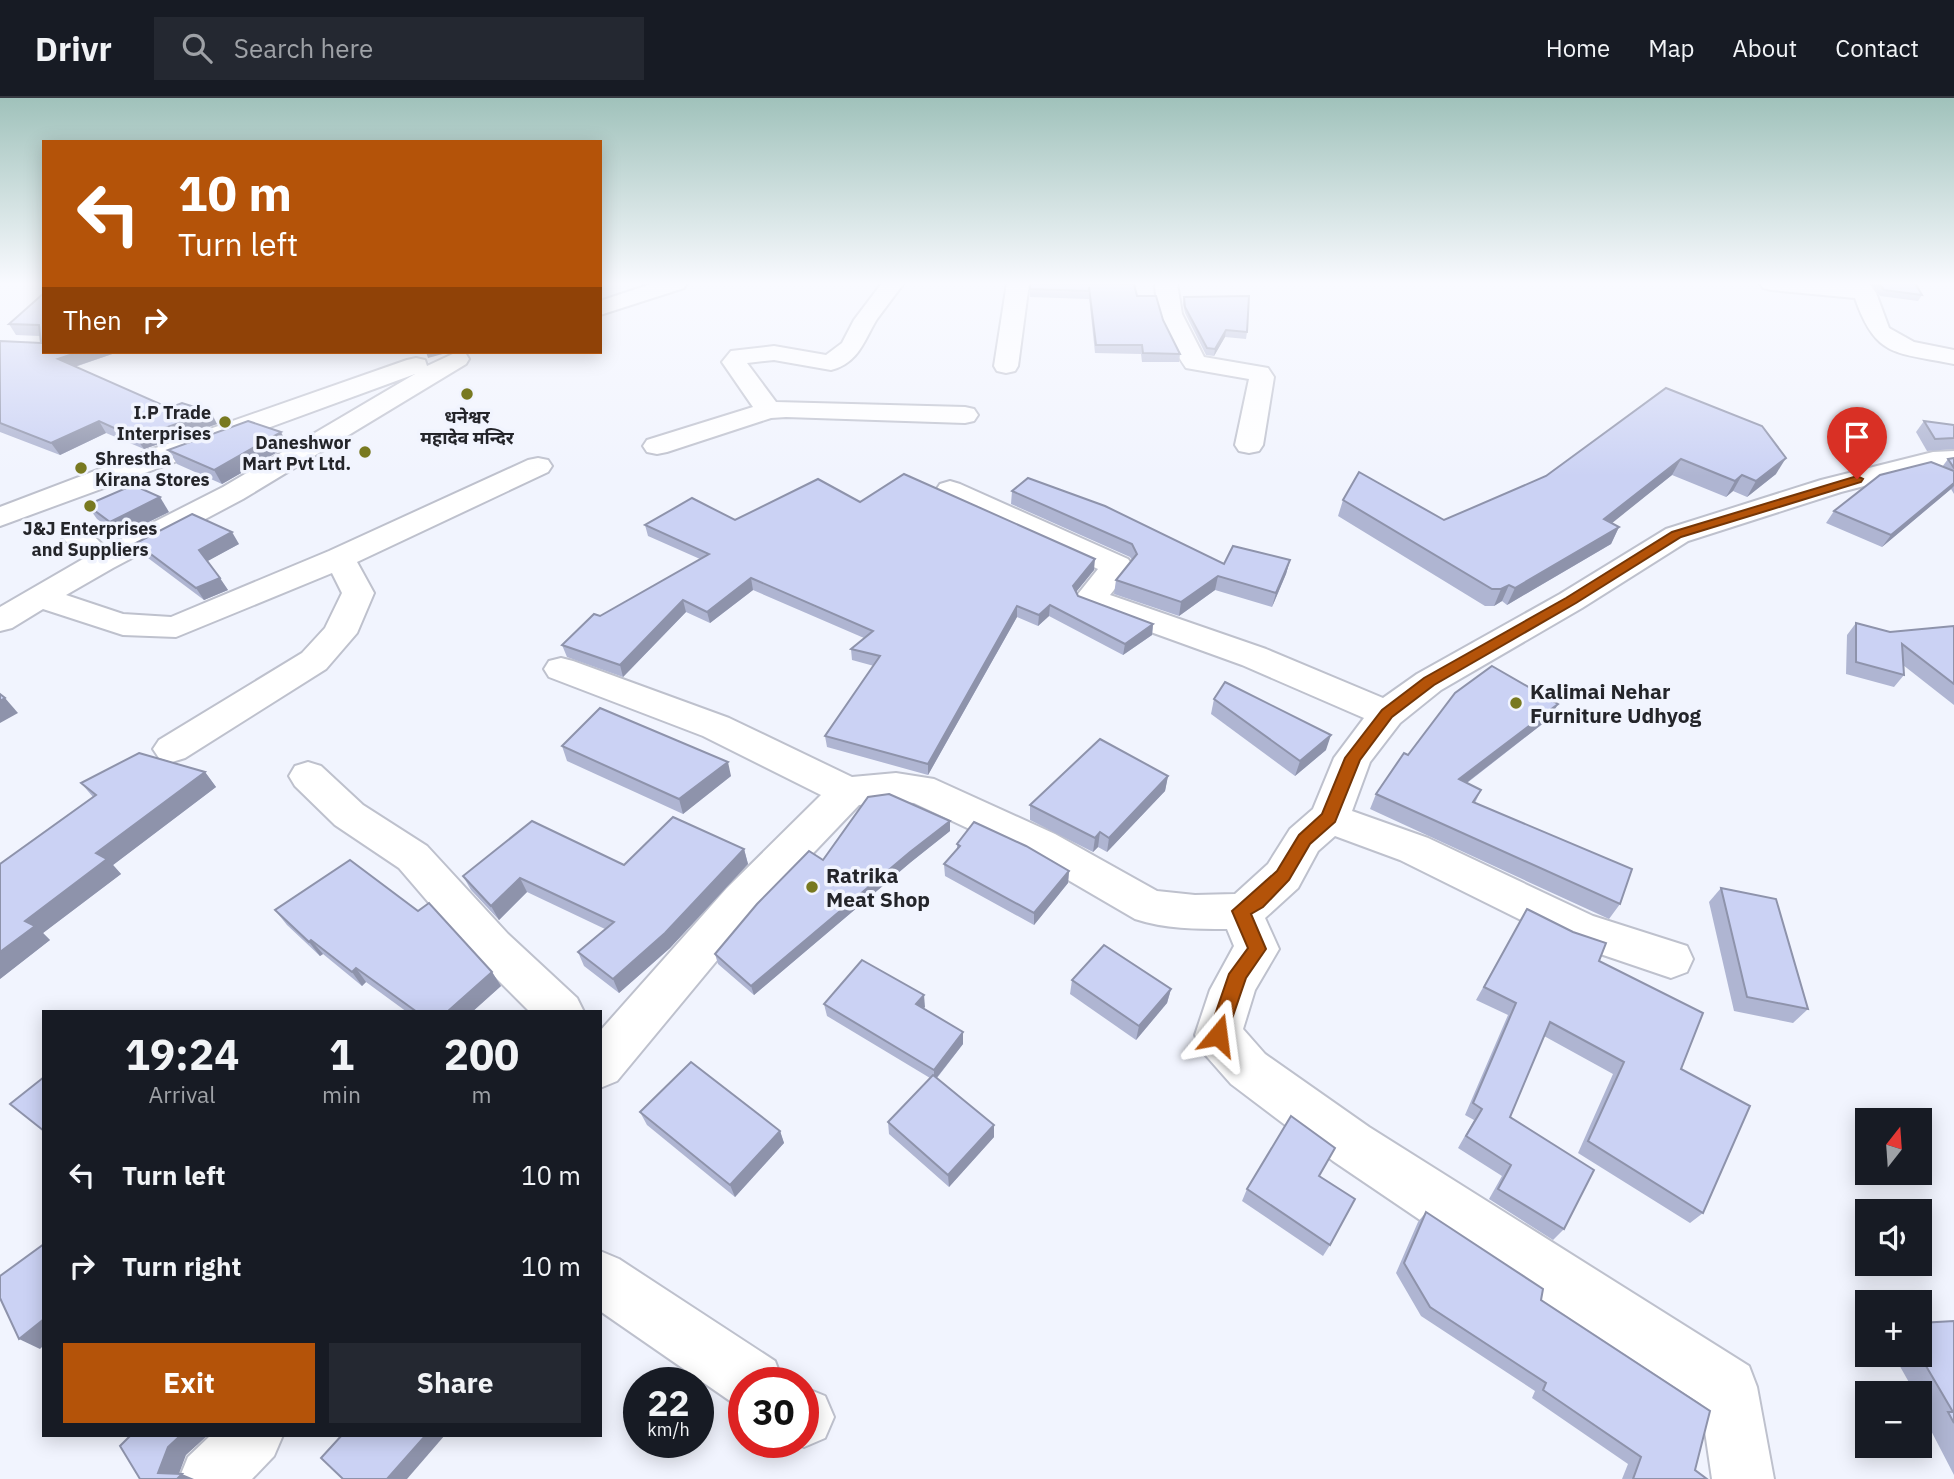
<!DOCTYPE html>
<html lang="en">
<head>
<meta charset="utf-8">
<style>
  body { margin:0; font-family:"IBM Plex Sans","Noto Sans Devanagari",sans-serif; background:#242831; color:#f1f3f6; height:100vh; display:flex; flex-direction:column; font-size:26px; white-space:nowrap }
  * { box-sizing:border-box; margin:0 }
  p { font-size:23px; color:#9ea1a6 }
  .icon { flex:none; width:38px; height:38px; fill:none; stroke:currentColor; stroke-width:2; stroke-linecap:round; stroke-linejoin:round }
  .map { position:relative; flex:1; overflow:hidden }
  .side { position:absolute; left:42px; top:912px; width:560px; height:427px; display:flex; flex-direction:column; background:#171b24; border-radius:0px; box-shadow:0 4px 18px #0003 }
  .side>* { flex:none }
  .hud { position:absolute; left:42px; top:42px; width:560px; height:214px; border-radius:0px; box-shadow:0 4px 18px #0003; background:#b45309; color:#fff; overflow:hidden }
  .needle { width:46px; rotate:17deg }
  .tools { position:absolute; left:1855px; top:1010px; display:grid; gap:14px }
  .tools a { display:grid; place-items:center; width:77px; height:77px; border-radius:0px; background:#171b24; box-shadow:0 4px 18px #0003; font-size:35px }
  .speed { position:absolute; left:623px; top:1269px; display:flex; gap:14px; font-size:35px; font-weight:700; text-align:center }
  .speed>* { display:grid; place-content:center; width:91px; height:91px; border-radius:50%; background:#171b24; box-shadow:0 4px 18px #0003; line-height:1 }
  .speed small { font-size:18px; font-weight:400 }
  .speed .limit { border:10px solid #d22; background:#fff; color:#111 }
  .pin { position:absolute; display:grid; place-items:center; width:60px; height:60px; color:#fff; margin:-72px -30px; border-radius:50% 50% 50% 0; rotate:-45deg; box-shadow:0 0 7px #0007 }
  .pin .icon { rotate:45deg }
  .me { position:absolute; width:77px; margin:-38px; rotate:16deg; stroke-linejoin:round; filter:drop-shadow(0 0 5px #0008) }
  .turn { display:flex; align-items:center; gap:24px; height:147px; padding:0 21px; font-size:32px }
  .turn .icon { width:91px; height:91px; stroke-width:2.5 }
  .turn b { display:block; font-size:49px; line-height:60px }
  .then { display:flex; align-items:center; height:66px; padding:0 21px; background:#0003; gap:14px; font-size:26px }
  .eta { display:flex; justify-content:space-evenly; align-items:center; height:119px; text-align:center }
  .eta b { font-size:42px; font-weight:800; line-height:49px }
  .primary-button { display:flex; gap:14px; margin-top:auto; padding:14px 21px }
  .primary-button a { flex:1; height:80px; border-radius:0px; background:#b45309; color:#fff; font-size:28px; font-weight:800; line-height:80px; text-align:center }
  .primary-button a+a { background:#242831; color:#f1f3f6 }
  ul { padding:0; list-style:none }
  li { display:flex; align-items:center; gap:21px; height:91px; padding:0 21px }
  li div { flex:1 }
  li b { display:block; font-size:26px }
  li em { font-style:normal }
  header { display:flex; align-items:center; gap:42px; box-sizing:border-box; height:98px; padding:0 35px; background:#171b24; border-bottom:2px solid #363941 }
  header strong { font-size:33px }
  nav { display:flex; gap:38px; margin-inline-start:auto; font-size:24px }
  .search { width:490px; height:63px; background:#242831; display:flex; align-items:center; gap:18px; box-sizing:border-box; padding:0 24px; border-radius:0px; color:#9ea1a6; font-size:26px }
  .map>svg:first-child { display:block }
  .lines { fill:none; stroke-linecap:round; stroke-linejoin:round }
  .minor-casing { stroke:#bec1cd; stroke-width:4 }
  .minor { fill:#fff; fill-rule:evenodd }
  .wall { fill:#afb5d2 }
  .shaded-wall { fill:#8e93ab }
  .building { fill:#cbd2f4; stroke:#8e93ab; stroke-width:2 }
  .route { fill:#b45309; stroke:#753606; stroke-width:2 }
  .poi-dot { fill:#787920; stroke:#f1f4fe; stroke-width:2.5 }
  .labels { text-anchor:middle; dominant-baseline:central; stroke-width:7; stroke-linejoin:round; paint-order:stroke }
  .far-poi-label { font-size:18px; font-weight:bold; fill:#24252a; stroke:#f1f4fe; text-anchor:end }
  .poi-label { font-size:21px; font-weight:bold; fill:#24252a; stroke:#f1f4fe; text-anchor:start }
</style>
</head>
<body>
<header>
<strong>Drivr</strong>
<div class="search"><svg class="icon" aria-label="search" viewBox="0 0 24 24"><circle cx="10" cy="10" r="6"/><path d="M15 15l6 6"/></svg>Search here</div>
<nav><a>Home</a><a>Map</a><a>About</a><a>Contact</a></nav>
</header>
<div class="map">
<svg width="1954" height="1381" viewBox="0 0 1954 1381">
  <rect width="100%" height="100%" fill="#f1f4fe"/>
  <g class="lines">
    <defs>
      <g id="minor">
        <path d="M654 185H687L684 190 600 217V203Z"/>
        <path d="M882 185H904C895 197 886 209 877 221 864 242 859 265 831 272L774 262 747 265 776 304 965 309 974 311 978 317 974 323 965 325 786 319 771 320 667 354 657 356 647 354 643 348 647 342 753 309 722 264 731 253 774 248 826 257 842 245 854 222Z"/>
        <path d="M1007 185H1029L1018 268 1015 273 1006 275 997 273 994 268Z"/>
        <path d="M1155 185H1177L1182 216 1204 259 1268 270 1274 279 1263 347 1259 353 1249 355 1239 353 1235 347 1249 281 1186 270C1169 245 1156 216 1155 185Z"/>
        <path d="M1760 185H1869L1876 195 1889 230 1914 244 1954 252V266C1897 254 1876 261 1855 200L1771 192 1763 190Z"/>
        <path d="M457 254 466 256 469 261 466 266 243 401 113 470 66 497 123 516 171 519 329 453 528 362 538 360 548 362 552 368 548 374 357 464 374 495 357 535 326 571 185 660 172 664 159 660 153 651 159 642 302 555 325 530 342 495 332 475 176 539 123 537 43 511 12 530 0 533V509L83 461 60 437 64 431C84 426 92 436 105 449L223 389 415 276 0 428V409L147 353 407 262 416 260 425 262 427 268Z"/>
        <path d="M1954 353V369L1933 370 1841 394 1688 443 1582 510 1441 592 1400 625 1370 664 1352 713 1428 740 1593 818 1687 848 1693 861 1687 874 1671 880 1565 844 1400 762 1335 738 1318 753 1298 790 1265 820 1279 851 1255 892 1243 931 1265 956 1369 1029 1749 1268 1757 1289 1774 1381H1712L1701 1306 1488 1168 1333 1063 1231 986 1201 952 1195 937 1210 892 1234 848 1227 831C1196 831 1165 831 1135 821L1027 758 914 705 896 703 859 707 757 814 617 983 600 990V933L727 790 821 697 703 638 549 579 544 571 549 563 561 560 573 563 729 620 852 679 896 675 934 681 1055 736 1157 793 1195 797 1235 796 1268 766 1290 731 1313 711 1334 660 1364 620 1242 567 1079 508 1074 501 1098 471 940 398 936 392 940 386 950 383 960 386 1128 461 1133 468 1110 497 1266 551 1383 600 1417 576 1560 496 1666 431 1821 382 1933 354Z"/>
        <path d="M308 664 321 668 363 707 427 748 508 836 577 900 584 914H530L478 862 399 770 335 727 295 688 289 678 295 668Z"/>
        <path d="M600 1153 619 1161 775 1263 783 1284H744V1309L733 1305 600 1213Z"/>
        <path d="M803 1289 825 1298 834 1319 825 1340 804 1349 792 1344H803Z"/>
        <path d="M211 1337H283L274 1358 252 1381H179L188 1359Z"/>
      </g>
    </defs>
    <use href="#minor" class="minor-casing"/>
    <use href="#minor" class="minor"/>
  </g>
  <g class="wall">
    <path d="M1030 185 1137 198 1163 222 1180 256 1179 264H1142L1141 256 1095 255 1089 199V201L1030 199Z"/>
    <path d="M1871 185H1915L1922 197 1918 203 1880 198Z"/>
    <path d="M44 195V254H118L75 269 169 310 217 326 144 351 106 335 60 357 0 334V243L41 245 40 238 16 237 9 226Z"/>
    <path d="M1184 199 1247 234 1246 241 1225 239 1214 258 1206 257 1185 215 1183 206Z"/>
    <path d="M1666 290 1776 376 1747 399 1733 393 1726 399 1672 377 1611 425 1619 429 1611 446 1507 507 1502 503 1494 508H1485L1338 418 1343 402 1444 422 1546 378Z"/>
    <path d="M1924 323 1954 327V351L1927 353 1916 334Z"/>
    <path d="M288 348 222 386 177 366 168 352Z"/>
    <path d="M1954 360V396L1951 391 1882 449 1826 425 1834 413 1942 369 1948 361Z"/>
    <path d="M1012 393 1224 466 1290 462 1286 476 1272 509 1215 492 1179 518 1114 496 1116 482 1132 462 1130 459 1011 406Z"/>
    <path d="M860 404 1094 472 1076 494 1078 498 1153 526 1152 537 1123 557 1049 518 1038 528 1017 519 928 677 827 649 825 638 874 568 852 562 851 551 864 540 753 492 710 525 686 514 623 579 567 559 562 547 600 518 700 461 648 438 645 427 735 422Z"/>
    <path d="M87 407 169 414 120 438 97 421Z"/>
    <path d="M136 445 239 446 207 463 228 492 204 502 144 457Z"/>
    <path d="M1856 525 1890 534 1954 528V607L1903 567 1904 577 1894 589 1846 576 1847 537Z"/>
    <path d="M1214 601 1326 652 1295 678 1211 616Z"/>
    <path d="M1550 620 1467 685 1481 692 1475 705 1620 806 1609 821 1370 711 1376 696 1408 657Z"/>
    <path d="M562 648 731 678 683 716 567 663Z"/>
    <path d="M205 674 216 689 113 767 121 776 43 835 50 842 0 881 93 699 81 685Z"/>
    <path d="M1168 678 1165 693 1107 754 1098 749 1093 754 1030 722V707Z"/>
    <path d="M950 733 911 764 754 897 718 866 715 856 823 762Z"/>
    <path d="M957 746 1069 773 1068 785 1034 827 945 778 944 766 957 751Z"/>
    <path d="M744 751 748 766 670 850 619 895 584 868 578 854 605 831 527 794 499 822 471 792 463 778 624 767Z"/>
    <path d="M1721 790 1808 911 1793 925 1734 913 1709 804Z"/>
    <path d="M1527 811 1599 863 1681 971 1703 1115 1690 1125 1578 1055 1613 976 1544 938 1510 1019 1564 1131 1553 1142 1489 1101 1502 1078 1458 1050 1474 1022 1465 1017 1508 917 1476 902Z"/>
    <path d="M275 812 492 874 501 888 472 914H407L366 884 362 888 323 856 320 858 287 827Z"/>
    <path d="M1072 882 1171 891 1167 905 1136 942 1070 896Z"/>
    <path d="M824 906 925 909 923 910 963 934V946L937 980 994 1027V1039L949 1089 889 1036 888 1024 930 980 827 918Z"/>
    <path d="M640 1014 780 1033 784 1045 735 1099 647 1027Z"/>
    <path d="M1319 1078 1330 1147 1323 1158 1242 1103 1247 1091Z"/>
    <path d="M1426 1114 1541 1202 1695 1372 1707 1381H1622L1628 1366 1532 1300 1535 1293 1421 1218 1396 1175 1418 1124Z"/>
    <path d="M1954 1223V1377L1926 1323 1930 1321 1920 1303V1295H1915L1893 1256H1920Z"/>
  </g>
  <g class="shaded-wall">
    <path d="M1226 232 1225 239 1214 258 1215 251Z"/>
    <path d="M79 254H118L65 272 58 261Z"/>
    <path d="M426 254H450L428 260Z"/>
    <path d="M211 314 217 326 144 351 136 340Z"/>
    <path d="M99 323 106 335 60 357 51 345Z"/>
    <path d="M281 334 288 348 222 386 214 372Z"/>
    <path d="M1786 360 1776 376 1747 399 1756 383Z"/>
    <path d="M1681 361 1672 377 1596 438 1604 421Z"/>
    <path d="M1742 377 1733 393 1726 399 1735 383Z"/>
    <path d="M1954 385V388L1951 391 1882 449 1891 437Z"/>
    <path d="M160 399 169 414 120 438 110 424Z"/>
    <path d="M1619 429 1611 446 1507 507 1515 490Z"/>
    <path d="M232 434 239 446 206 464 199 452Z"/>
    <path d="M1095 461 1094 472 1072 499 1073 488Z"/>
    <path d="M1290 462 1286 476 1272 509 1276 495Z"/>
    <path d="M1218 478 1215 492 1179 518 1181 504Z"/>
    <path d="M220 480 228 492 204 502 196 490Z"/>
    <path d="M751 480 753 492 710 525 707 514Z"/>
    <path d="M1509 487 1502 503 1494 508 1501 491Z"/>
    <path d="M683 502 686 514 623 579 620 567Z"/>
    <path d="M1050 507 1049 518 1038 528 1039 517Z"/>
    <path d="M1017 508V519L928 677V666Z"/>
    <path d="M1153 526 1152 537 1123 557 1125 546Z"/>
    <path d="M5 600 18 615 0 625V603Z"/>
    <path d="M1558 606 1550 620 1452 696 1459 681Z"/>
    <path d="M1331 637 1326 652 1295 678 1300 663Z"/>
    <path d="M728 664 731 678 683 716 679 701Z"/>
    <path d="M205 674 216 689 113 767 121 776 43 835 50 842 0 881V854L25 823 96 755Z"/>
    <path d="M1168 678 1165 693 1107 754 1109 740Z"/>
    <path d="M950 723V733L911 764 754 897 751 888 910 754Z"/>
    <path d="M1100 734 1098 749 1093 754 1095 740Z"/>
    <path d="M744 751 748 766 670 850 619 895 613 881Z"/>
    <path d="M1069 773 1068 785 1034 827V815Z"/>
    <path d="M520 780 527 794 499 822 491 808Z"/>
    <path d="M311 842 323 856 320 858 309 844Z"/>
    <path d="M356 870 366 884 362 888 352 874Z"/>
    <path d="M492 874 501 888 472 914H447Z"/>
    <path d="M1171 891 1167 905 1136 942 1139 928Z"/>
    <path d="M924 897 925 909 917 918 916 906Z"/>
    <path d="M963 934V946L934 983V972Z"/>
    <path d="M994 1027V1039L949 1089 948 1077Z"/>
    <path d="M780 1033 784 1045 735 1099 730 1087Z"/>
    <path d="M44 1221V1247L40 1251 19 1241Z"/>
    <path d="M181 1337H208L186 1357 177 1381 158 1375 168 1349Z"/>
    <path d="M426 1337H445L407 1381H387Z"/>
    <path d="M182 1376 194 1381H177Z"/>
  </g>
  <g class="building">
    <path d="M1030 185 1134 186 1137 198H1156L1163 222 1180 256 1143 255 1142 247H1096L1089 189V193L1030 191Z"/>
    <path d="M1879 185H1915L1922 197 1884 192Z"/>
    <path d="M44 195V254H79L58 261 169 310 182 305 211 314 136 340 99 323 51 345 0 325V243L41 245 39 227 9 226Z"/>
    <path d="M1249 198 1247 234 1226 232 1215 251 1207 250 1185 209 1184 199Z"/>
    <path d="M1666 290 1762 328 1786 360 1756 383 1742 377 1735 383 1681 361 1604 421 1619 429 1515 490 1509 487 1501 491H1492L1343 402 1359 374 1444 422 1546 378Z"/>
    <path d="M248 323 281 334 214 372 168 352Z"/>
    <path d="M1924 323 1954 327V340L1935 341Z"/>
    <path d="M1954 360V370L1948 361Z"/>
    <path d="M1931 364 1954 373V385L1891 437 1834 413 1880 377Z"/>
    <path d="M904 376 1095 461 1073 488 1078 498 1153 526 1125 546 1050 507 1039 517 1017 508 928 666 825 638 880 558 851 551 873 533 751 480 707 514 683 502 620 567 562 547 594 516 600 518 709 456 645 427 692 400 735 422 818 381 860 404Z"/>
    <path d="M1028 380 1105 408 1224 466 1233 448 1290 462 1276 495 1218 478 1181 504 1116 482 1137 456 1132 446 1012 393Z"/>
    <path d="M133 387 160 399 110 424 87 407Z"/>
    <path d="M192 416 232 434 199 452 220 480 196 490 136 445Z"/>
    <path d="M1856 525 1890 534 1954 528V586L1902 546 1904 577 1856 564Z"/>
    <path d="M1492 568 1558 606 1459 681 1481 692 1473 704 1632 771 1620 806 1376 696 1404 655 1408 657 1455 595Z"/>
    <path d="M1225 584 1331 637 1300 663 1214 601Z"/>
    <path d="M0 596 5 600 0 603Z"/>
    <path d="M600 610 728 664 679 701 562 648Z"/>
    <path d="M1100 641 1168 678 1109 740 1100 734 1095 740 1030 707Z"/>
    <path d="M139 655 205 674 96 755 107 761 25 823 35 828 0 854V766L96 697 81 685Z"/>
    <path d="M889 696 950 723 910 754 751 888 715 856 757 806 809 753 823 762 868 699Z"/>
    <path d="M673 719 744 751 665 835 613 881 578 854 614 824 520 780 491 808 463 778 532 723 624 767Z"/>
    <path d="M974 724 1026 748 1069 773 1034 815 944 766 960 748 957 746Z"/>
    <path d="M350 762 418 813 429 805 492 874 447 914H417L356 870 352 874 311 842 309 844 275 812Z"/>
    <path d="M1721 790 1776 801 1808 911 1747 899Z"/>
    <path d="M1527 811 1573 834 1606 845 1599 863 1703 915 1681 971 1750 1008 1703 1115 1588 1043 1624 964 1550 924 1510 1019 1594 1072 1564 1131 1498 1091 1511 1067 1466 1038 1482 1011 1473 1005 1516 905 1484 889Z"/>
    <path d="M1104 847 1171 891 1139 928 1072 882Z"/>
    <path d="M862 862 924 897 916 906 963 934 934 972 824 906Z"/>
    <path d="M691 964 780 1033 730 1087 640 1014Z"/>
    <path d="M933 977 994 1027 948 1077 888 1024Z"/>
    <path d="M44 979V1033L10 1006Z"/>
    <path d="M1291 1018 1335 1050 1319 1078 1355 1101 1330 1147 1247 1091Z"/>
    <path d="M1426 1114 1543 1191 1541 1202 1710 1313 1695 1372 1707 1381H1633L1641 1359 1543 1292 1546 1285 1430 1209 1404 1165Z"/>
    <path d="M44 1146V1221L19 1241 0 1200V1178Z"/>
    <path d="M1954 1223V1325L1948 1314H1953L1919 1256 1920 1225Z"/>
    <path d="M131 1337H181L168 1349 158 1375 182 1376 177 1381H140L120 1348Z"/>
    <path d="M342 1337H426L387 1381H343L321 1360Z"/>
  </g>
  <linearGradient id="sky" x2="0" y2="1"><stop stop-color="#a0c2bb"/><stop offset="0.49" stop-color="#f9faff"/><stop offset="1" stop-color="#f9faff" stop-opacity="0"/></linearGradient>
  <rect width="1954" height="378" fill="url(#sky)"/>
  <path class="route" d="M1857 378 1863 381 1861 384 1681 439 1576 505 1434 587 1392 619 1360 662 1335 724 1310 746 1289 782 1263 809 1251 816 1266 851 1246 880 1224 944 1218 946 1211 944 1208 937 1229 876 1248 850 1232 813 1277 773 1299 737 1322 716 1345 660 1382 612 1424 580 1566 500 1672 434Z"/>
  <g class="poi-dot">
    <circle cx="467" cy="296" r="7"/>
    <circle cx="225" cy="324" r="7"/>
    <circle cx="365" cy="354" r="7"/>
    <circle cx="81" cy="370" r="7"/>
    <circle cx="90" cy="408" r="7"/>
    <circle cx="1516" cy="605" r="7"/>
    <circle cx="812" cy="789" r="7"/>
  </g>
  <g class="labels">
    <g class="far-poi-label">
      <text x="211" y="314">I.P Trade<tspan x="211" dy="21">Interprises</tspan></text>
      <text x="467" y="318" text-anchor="middle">धनेश्वर<tspan x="467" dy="21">महादेव मन्दिर</tspan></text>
      <text x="351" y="344">Daneshwor<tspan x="351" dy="21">Mart Pvt Ltd.</tspan></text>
      <text x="95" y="360" text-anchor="start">Shrestha<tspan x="95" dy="21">Kirana Stores</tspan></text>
      <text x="90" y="430" text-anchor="middle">J&amp;J Enterprises<tspan x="90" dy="21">and Suppliers</tspan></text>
    </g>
    <g class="poi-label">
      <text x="1530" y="593">Kalimai Nehar<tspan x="1530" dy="24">Furniture Udhyog</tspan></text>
      <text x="826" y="777">Ratrika<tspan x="826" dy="24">Meat Shop</tspan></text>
    </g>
  </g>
</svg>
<div class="tools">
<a><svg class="needle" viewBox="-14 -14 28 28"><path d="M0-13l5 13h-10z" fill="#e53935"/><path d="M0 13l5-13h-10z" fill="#9ea1a6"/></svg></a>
<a><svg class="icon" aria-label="sound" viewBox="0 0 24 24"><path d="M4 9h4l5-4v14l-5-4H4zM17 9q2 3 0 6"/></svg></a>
<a>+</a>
<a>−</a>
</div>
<div class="speed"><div>22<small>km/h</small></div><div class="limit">30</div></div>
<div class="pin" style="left:1857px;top:381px;background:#d93025"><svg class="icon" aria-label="arrive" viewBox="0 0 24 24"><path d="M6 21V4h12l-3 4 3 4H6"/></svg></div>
<svg class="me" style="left:1218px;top:937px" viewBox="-20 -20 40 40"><path d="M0-17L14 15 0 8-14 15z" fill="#b45309" stroke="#fff" stroke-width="4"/></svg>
<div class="hud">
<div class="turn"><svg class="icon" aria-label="left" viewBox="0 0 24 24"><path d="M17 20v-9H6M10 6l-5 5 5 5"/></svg><div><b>10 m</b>Turn left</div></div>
<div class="then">Then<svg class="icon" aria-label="right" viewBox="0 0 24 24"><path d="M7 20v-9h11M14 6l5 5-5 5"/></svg></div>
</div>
<section class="side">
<div class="eta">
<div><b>19:24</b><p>Arrival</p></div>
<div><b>1</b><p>min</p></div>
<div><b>200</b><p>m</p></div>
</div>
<ul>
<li><svg class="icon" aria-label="left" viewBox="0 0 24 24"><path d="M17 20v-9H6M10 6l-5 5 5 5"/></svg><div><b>Turn left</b></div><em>10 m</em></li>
<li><svg class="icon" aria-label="right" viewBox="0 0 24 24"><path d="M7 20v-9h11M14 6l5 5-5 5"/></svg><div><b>Turn right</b></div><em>10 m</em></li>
</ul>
<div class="primary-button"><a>Exit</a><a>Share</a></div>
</section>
</div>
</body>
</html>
